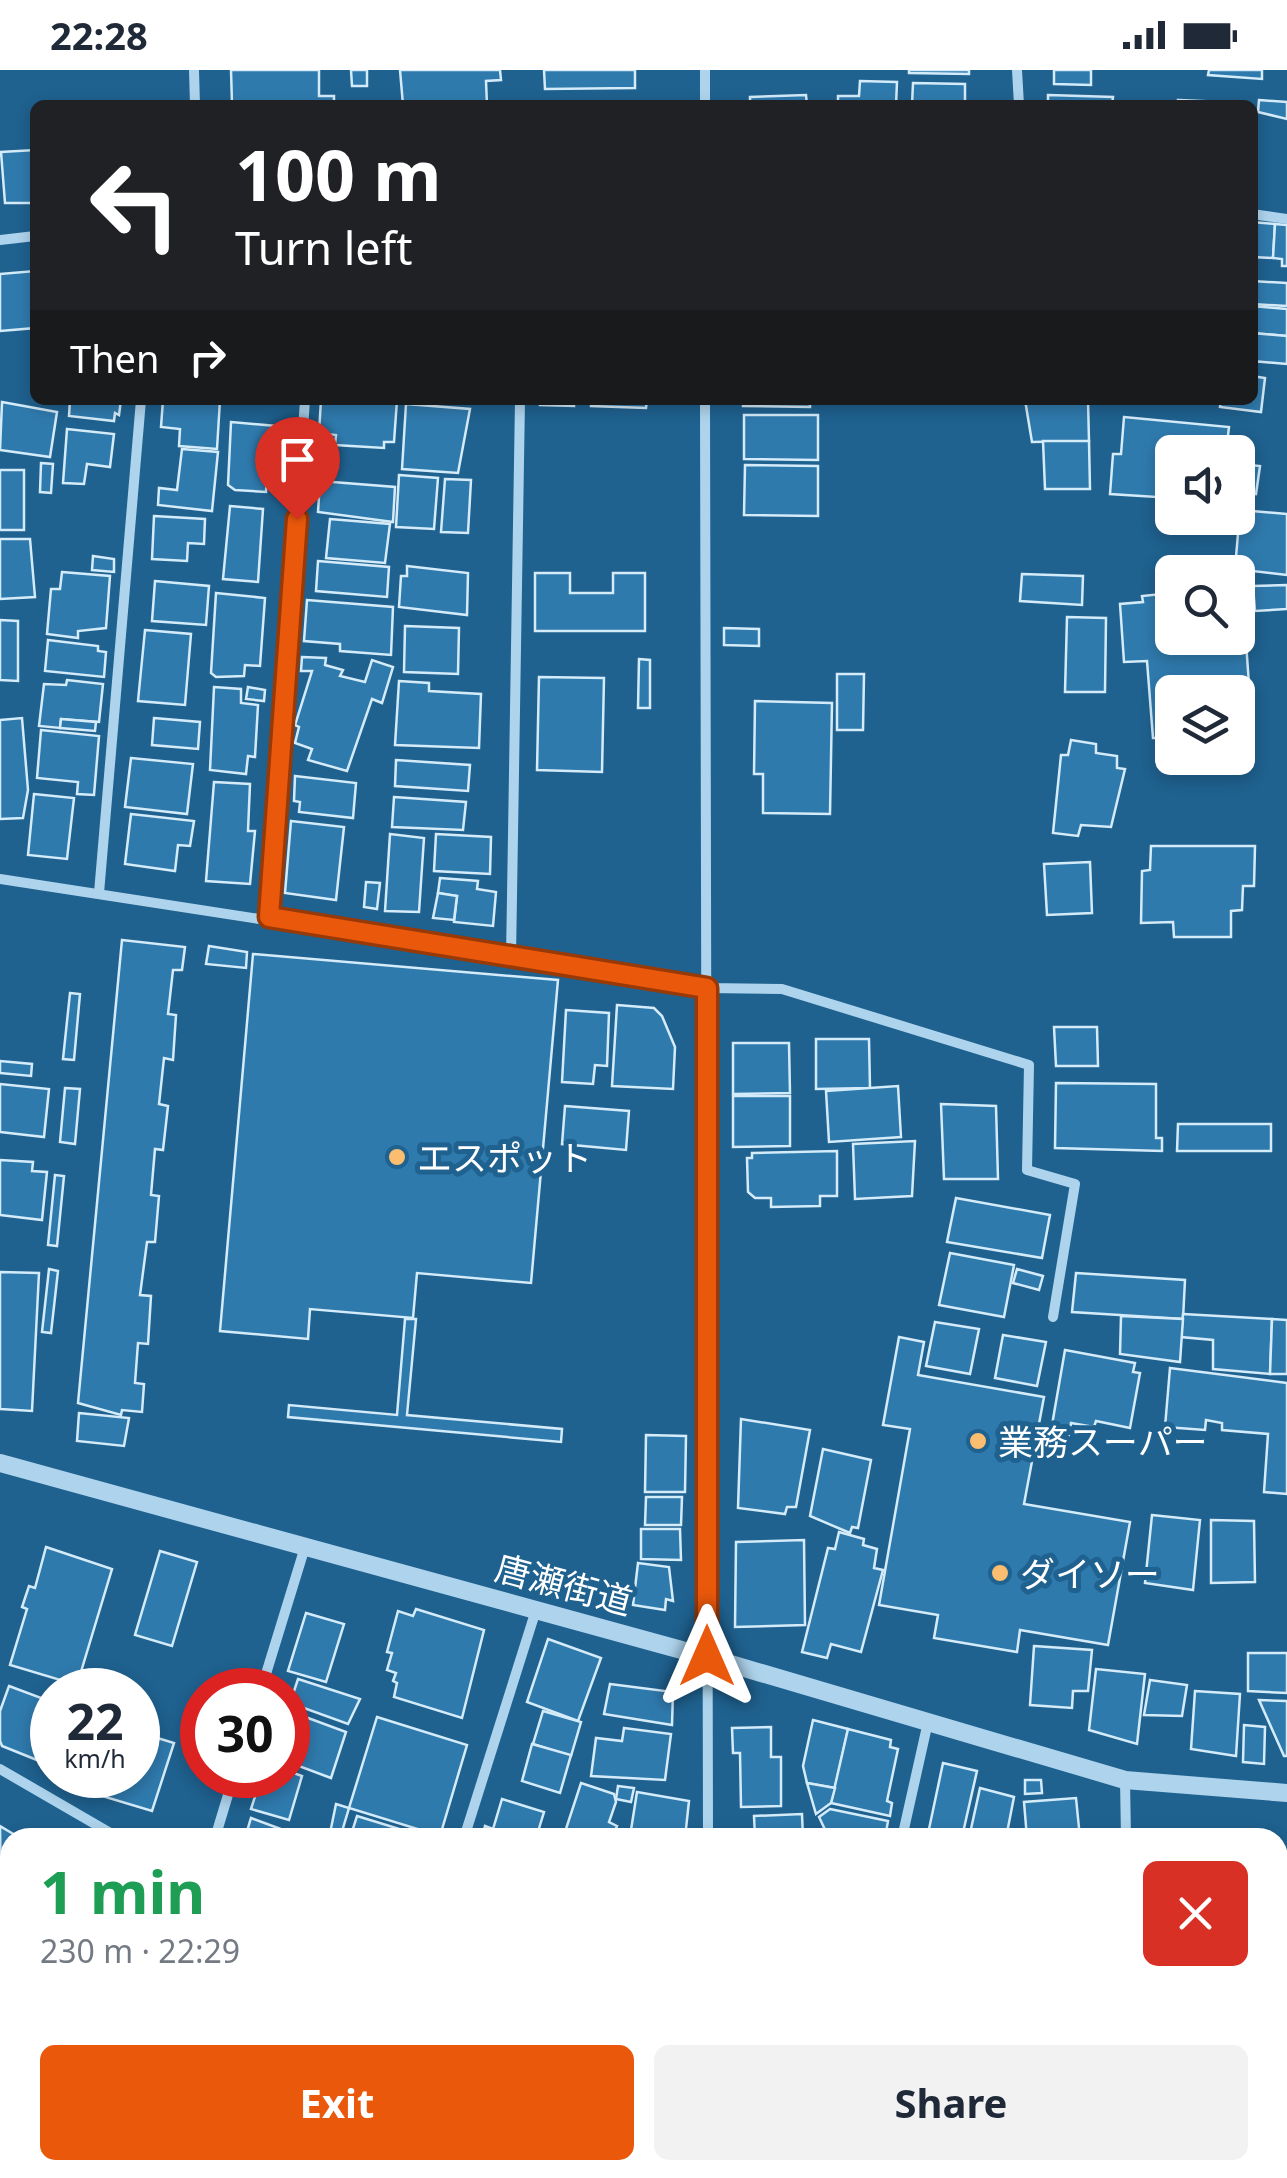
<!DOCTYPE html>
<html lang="en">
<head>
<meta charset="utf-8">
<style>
  body { margin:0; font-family:"Noto Sans","Noto Sans JP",sans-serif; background:#f2f2f3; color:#1f2937; height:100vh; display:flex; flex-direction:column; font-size:38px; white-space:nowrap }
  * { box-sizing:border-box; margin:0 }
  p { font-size:32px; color:#747a83 }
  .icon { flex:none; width:55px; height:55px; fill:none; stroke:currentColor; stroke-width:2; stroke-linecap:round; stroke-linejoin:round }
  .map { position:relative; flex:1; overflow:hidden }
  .sheet { position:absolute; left:0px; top:1758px; width:1288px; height:352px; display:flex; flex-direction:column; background:#fff; border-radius:30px 30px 0 0; box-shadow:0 5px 15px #0003 }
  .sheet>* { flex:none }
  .guide { position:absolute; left:30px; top:30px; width:1228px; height:305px; border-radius:15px; box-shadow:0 5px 15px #0003; background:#202124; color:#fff; overflow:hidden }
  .fabs { position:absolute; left:1155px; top:365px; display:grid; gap:20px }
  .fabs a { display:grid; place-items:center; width:100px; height:100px; border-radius:15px; background:#fff; box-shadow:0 5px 15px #0003; font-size:50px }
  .speed { position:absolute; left:30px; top:1598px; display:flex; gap:20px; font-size:50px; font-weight:700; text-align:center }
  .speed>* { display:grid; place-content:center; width:130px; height:130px; border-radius:50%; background:#fff; box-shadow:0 5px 15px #0003; line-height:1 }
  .speed small { font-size:25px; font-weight:400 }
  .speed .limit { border:15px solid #d22; background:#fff; color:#111 }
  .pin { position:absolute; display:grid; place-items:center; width:85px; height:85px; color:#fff; margin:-102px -42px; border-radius:50% 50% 50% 0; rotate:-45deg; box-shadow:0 0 10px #0007 }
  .pin .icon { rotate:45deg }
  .me { position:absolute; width:110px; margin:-55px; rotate:0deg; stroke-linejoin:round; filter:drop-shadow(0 0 8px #0008) }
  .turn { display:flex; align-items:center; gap:35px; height:210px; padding:0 40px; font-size:45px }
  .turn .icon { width:130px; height:130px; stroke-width:2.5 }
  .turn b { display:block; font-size:70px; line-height:85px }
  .then { display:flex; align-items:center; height:95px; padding:0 40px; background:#0003; gap:20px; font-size:38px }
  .round { display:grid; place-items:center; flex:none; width:105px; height:105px; border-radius:15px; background:#f2f2f3 }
  .head { display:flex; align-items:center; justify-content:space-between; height:170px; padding:0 40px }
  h1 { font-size:60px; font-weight:700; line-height:75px; color:#1e9e55 }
  .action { display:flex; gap:20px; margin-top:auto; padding:20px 40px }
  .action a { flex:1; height:115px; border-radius:15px; background:#ea580c; color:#fff; font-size:40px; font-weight:700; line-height:115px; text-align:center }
  .action a+a { background:#f2f2f3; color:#1f2937 }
  .status { display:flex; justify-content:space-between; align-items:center; height:70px; padding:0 50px; background:#fff; direction:ltr }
  .status svg { height:28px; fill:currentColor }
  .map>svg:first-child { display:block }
  .park { fill:url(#park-tufts) }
  .building { fill:#2f7aad; stroke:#d4ebf9; stroke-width:2.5 }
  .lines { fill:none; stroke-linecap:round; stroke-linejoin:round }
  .minor { stroke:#aed4ed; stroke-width:10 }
  .tertiary { stroke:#aed4ed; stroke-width:18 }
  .route-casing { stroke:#983908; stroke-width:25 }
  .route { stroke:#ea580c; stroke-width:18 }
  .poi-dot { fill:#fbbd6f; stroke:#1f618f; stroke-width:4 }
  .labels { text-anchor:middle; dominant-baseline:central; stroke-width:10; stroke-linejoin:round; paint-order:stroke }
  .poi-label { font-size:35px; fill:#fff; stroke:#1f618f; text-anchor:start }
  .street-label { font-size:35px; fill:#fff; stroke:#1f618f }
</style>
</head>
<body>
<div class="status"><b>22:28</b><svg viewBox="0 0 49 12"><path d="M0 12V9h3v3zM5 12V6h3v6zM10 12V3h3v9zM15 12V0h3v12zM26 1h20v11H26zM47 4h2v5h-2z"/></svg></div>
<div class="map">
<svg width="1287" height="2108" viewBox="0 0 1287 2108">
  <defs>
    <pattern id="park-tufts" width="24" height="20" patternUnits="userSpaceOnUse" patternTransform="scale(2.5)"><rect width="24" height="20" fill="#2975a8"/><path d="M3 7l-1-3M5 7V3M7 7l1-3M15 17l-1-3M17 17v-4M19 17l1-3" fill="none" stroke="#3c5e75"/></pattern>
  </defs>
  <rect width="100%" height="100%" fill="#1f618f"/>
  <rect class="park" x="1278" y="1857" width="9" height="119"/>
  <g class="building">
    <path d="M231 0H319V26H334V35H215L232 34Z"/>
    <path d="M351 0H367V16H352Z"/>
    <path d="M400 0H500L501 10 486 11 487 35H403Z"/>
    <path d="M544 0H635V18L545 19Z"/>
    <path d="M909 0H969V4L909 3Z"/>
    <path d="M1054 0H1091V15L1054 14Z"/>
    <path d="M1209 0H1262V9L1208 5Z"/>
    <path d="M860 11 897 12 896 35H838V26H859Z"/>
    <path d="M913 13 965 14V35H912Z"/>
    <path d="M806 25 807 35H750V27Z"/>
    <path d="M1048 25 1113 27 1112 35H1048Z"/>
    <path d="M1178 30 1248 33V35H1178Z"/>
    <path d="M1259 30 1287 32V49L1258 42Z"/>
    <path d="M35 80V133H5L1 82Z"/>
    <path d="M1252 152 1275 154 1273 188 1252 187Z"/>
    <path d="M1275 154 1287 155V196H1282V189L1273 188Z"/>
    <path d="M35 201V258L0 261V204Z"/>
    <path d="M1252 211 1287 213V236L1252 234Z"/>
    <path d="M1252 236 1287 239V266L1252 263Z"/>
    <path d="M1252 263 1287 266V294L1252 291Z"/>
    <path d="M1252 306 1265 308 1261 342 1220 337 1221 330H1252Z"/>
    <path d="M70 330H121L119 345 115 343 114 351 69 346Z"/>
    <path d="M163 330H220L217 379 179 376 180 359 161 357Z"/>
    <path d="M321 330H397L394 372H384V378L335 375 336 365 319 363Z"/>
    <path d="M540 330H574V336L540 335Z"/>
    <path d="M591 330H647L646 338 591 336Z"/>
    <path d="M743 330H810V337L743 336Z"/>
    <path d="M1025 330H1088L1089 371 1032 372Z"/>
    <path d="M2 332 57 342 50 387 0 380Z"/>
    <path d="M406 334 470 339 458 403 402 399Z"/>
    <path d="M744 345H818V390L744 389Z"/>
    <path d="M1124 347 1229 357 1226 382H1230H1172V428L1110 424 1113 384H1121Z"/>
    <path d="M231 352 276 356V372H269L266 422 235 420 228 415Z"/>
    <path d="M67 359 114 364 110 397 87 394 84 414 63 413Z"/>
    <path d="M1043 371H1089L1090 419H1045Z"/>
    <path d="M182 379 218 382 212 441 158 435 159 418 177 420Z"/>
    <path d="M41 393 53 394 51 423 40 422Z"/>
    <path d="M1241 394 1260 396 1256 424 1238 422Z"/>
    <path d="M745 395 818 396V446L744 445Z"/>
    <rect x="0" y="400" width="24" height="60"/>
    <path d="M399 405 438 408 434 459 396 457Z"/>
    <path d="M445 409 471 410 468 463 441 462Z"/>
    <path d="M320 411 395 417 393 452 318 442Z"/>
    <path d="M230 436 263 439 258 512 223 509Z"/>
    <path d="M1240 440 1287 444V505L1235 499Z"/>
    <path d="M154 446 205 449 204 474 188 473 187 491 152 489Z"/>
    <path d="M330 449 390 454 385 493 326 488Z"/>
    <path d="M0 469H30L35 527 0 529Z"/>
    <path d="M93 486 114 489V502L92 500Z"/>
    <path d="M318 491 389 497 387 527 316 521Z"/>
    <path d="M407 496 468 503 467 545 399 537 401 506H407Z"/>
    <path d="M62 502 110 506 106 558 78 561V568L47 564 51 519H60Z"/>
    <path d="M535 503H570V523H613V503H645V561H535Z"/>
    <path d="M1022 504 1083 506 1082 535 1020 531Z"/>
    <path d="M155 511 209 516 206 555 152 551Z"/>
    <path d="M1238 515H1242L1253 672H1238V622H1172V687H1163L1161 668H1153L1147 591 1124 592 1120 534 1143 532 1142 526 1172 523V568H1238Z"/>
    <path d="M1287 515V539L1255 541 1253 516Z"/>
    <path d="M216 523 265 528 260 596 245 595 244 606 216 607 211 603Z"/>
    <path d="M307 530 393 537 391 585 340 581V574L304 571Z"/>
    <path d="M1067 547 1106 548 1105 622H1065Z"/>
    <path d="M0 550 18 551V611L0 610Z"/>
    <path d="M405 556 459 558 458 604 404 602Z"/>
    <path d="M724 558 759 559V576L724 575Z"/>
    <path d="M145 560 191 564 185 635 138 631Z"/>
    <path d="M48 570 98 576V581L106 582 104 607 45 601Z"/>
    <path d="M302 587 326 588 325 595 343 600 340 606 365 612 372 590 393 597 382 633 372 629 347 701 308 690 312 679 295 673 299 657 295 655 312 601H301Z"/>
    <path d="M639 589 650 590V638H638Z"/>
    <path d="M837 604H864L863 660H837Z"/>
    <path d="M539 607 604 608 602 702 537 700Z"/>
    <path d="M67 610 103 614 99 652 61 649 60 658 39 656 44 614 66 615Z"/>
    <path d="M399 611 429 613V621L481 624 479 678 395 675Z"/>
    <path d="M214 617 241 619V633L258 635 255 687 248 686 246 704 210 700Z"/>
    <path d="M248 617 265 620 264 631 246 629Z"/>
    <path d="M755 631 832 633 830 744 763 743V704H754Z"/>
    <path d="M22 648 28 720 23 748 0 749V650Z"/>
    <path d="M154 648 200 652 198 679 152 675Z"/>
    <path d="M61 649 96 652 95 661 60 658Z"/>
    <path d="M41 660 99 666 94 725 77 724 78 712 37 708Z"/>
    <path d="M1071 670 1096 674V683L1117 686V698L1125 699 1111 757 1081 755 1078 766 1053 763 1061 685H1068Z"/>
    <path d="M131 688 193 694 187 744 125 737Z"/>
    <path d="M396 690 470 695 468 721 395 716Z"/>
    <path d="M295 706 356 713 353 748 299 742 300 732 294 731Z"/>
    <path d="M214 712 250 714 248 761H255L250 814 206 811Z"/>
    <path d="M34 724 74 728 67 789 28 785Z"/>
    <path d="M394 727 466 732 463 760 392 757Z"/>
    <path d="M131 744 194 751 190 776 178 775 175 801 125 794Z"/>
    <path d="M291 751 344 757 336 830 285 823Z"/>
    <path d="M390 764 424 768 419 842 385 841Z"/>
    <path d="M436 764 491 767 490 804 434 801Z"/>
    <path d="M1151 776H1255L1254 816H1243L1242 840 1231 841V867H1174L1173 852 1141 853 1142 801 1150 800Z"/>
    <path d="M1090 792 1092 843 1047 845 1044 794Z"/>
    <path d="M440 808 478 811 477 819 496 822 493 856 454 852 457 826 438 823Z"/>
    <path d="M366 812 380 813 377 839 364 837Z"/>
    <path d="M438 823 457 826 454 850 433 848Z"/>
    <path d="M122 870 185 877 182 900H173L168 944 176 945 173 990 164 988 159 1034 168 1036 163 1080 155 1079 151 1125 159 1126 155 1172H147L140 1225 151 1226 148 1274 138 1273 135 1313 144 1314 142 1342 122 1340 121 1345 78 1333Z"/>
    <path d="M209 876 247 882 246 898 206 894Z"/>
    <path d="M253 884 558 910 531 1213 417 1203 413 1248 310 1239 308 1269 220 1261Z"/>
    <path d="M70 923 80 924 74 990 63 989Z"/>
    <path d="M617 935 654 938 662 946 675 977 673 1019 612 1016Z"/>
    <path d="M566 940 609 943 607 996 595 995 593 1014 562 1012Z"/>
    <path d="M1054 957H1097L1098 996H1056Z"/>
    <path d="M816 969H869L870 1018 816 1019Z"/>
    <path d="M733 973H789L790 1023 733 1024Z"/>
    <path d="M0 991 32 994 31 1006 0 1003Z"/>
    <path d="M1056 1013 1156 1014V1068H1162V1081L1055 1078Z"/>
    <path d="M0 1014 49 1019 44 1067 0 1062Z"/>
    <path d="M898 1016 901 1067 829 1072 826 1021Z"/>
    <path d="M65 1018 80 1019 75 1074 60 1072Z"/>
    <path d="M733 1026H790V1076L733 1077Z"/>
    <path d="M941 1034 996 1036 998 1109H944Z"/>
    <path d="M565 1036 629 1041 626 1080 562 1074Z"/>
    <path d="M1178 1054H1271V1081H1177Z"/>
    <path d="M915 1071 912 1126 855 1129 853 1074Z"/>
    <path d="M837 1081V1126H820V1136L771 1137V1128H755L748 1122 747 1088H752V1083Z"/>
    <path d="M0 1090 33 1092 32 1101 47 1102 42 1150 0 1145Z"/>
    <path d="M55 1105 64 1106 57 1176 48 1175Z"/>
    <path d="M956 1128 1050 1145 1042 1188 947 1172Z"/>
    <path d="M950 1183 1014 1195 1004 1247 939 1235Z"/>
    <path d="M49 1199 58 1201 51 1263 42 1262Z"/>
    <path d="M1017 1199 1043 1206 1039 1220 1013 1213Z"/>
    <path d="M0 1202 39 1203 32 1341 0 1339Z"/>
    <path d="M1076 1203 1185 1210 1183 1249 1072 1242Z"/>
    <path d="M1183 1244 1272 1249 1270 1304 1213 1299V1270L1181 1267Z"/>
    <path d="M1121 1246 1183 1249 1180 1292 1120 1284Z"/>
    <path d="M405 1249H416L407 1345 562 1359 561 1372 288 1347 289 1335 397 1345Z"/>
    <path d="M1272 1249 1287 1250V1304H1270Z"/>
    <path d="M935 1252 979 1259 970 1304 926 1296Z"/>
    <path d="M1003 1265 1046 1272 1037 1316 995 1308Z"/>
    <path d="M899 1267 924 1272 918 1305 1044 1327 1024 1434 1130 1452 1108 1575 1020 1560 1017 1582 934 1568 938 1545 879 1535 910 1359 883 1355Z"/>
    <path d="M1065 1280 1135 1293 1133 1302 1140 1303 1130 1358 1096 1351 1094 1357 1071 1353 1070 1361 1052 1355Z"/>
    <path d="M1170 1298 1287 1313V1424L1264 1422 1268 1364 1222 1360V1353L1206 1350 1205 1360 1165 1357Z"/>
    <path d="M79 1343 129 1348 124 1376 77 1371Z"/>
    <path d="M741 1349 810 1360 796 1437H787L785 1444 738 1438Z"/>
    <path d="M1048 1355 1070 1361 1067 1373 1046 1368Z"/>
    <path d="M646 1365 686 1366 685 1422H645Z"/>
    <path d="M823 1379 871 1390 858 1458 852 1457 850 1463 810 1446Z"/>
    <path d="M646 1427H682L681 1455H645Z"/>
    <path d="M1152 1445 1200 1450 1193 1520 1145 1513Z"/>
    <path d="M1211 1450 1254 1451 1255 1512 1211 1513Z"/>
    <path d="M641 1459H680L681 1490 641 1489Z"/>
    <path d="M839 1462 864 1469 863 1475 877 1479 874 1498 883 1500 861 1582 831 1574 827 1588 802 1582 828 1478 835 1479Z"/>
    <path d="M804 1470 805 1555 735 1557 736 1472Z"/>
    <path d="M46 1477 112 1499 77 1615 10 1595 27 1539 22 1537 29 1516 35 1518Z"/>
    <path d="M160 1481 197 1492 172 1576 135 1565Z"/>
    <path d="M638 1493 669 1497 673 1531 666 1529 665 1540 633 1535Z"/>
    <path d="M416 1539 484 1560 462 1648 394 1627 397 1613 393 1611 396 1603 387 1600 392 1583 387 1582 398 1541 413 1546Z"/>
    <path d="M306 1543 344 1554 326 1612 288 1601Z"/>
    <path d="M548 1569 601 1588 578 1651 527 1632Z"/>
    <path d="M1034 1576 1092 1580 1088 1621H1073L1072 1638 1030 1635Z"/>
    <path d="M1248 1583H1287V1623L1248 1621Z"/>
    <path d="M1096 1599 1145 1604 1137 1674 1089 1660Z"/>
    <path d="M298 1609 360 1629 348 1654 290 1633Z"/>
    <path d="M1150 1610 1187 1615 1182 1646 1144 1645Z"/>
    <path d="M610 1614 673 1622 672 1655 604 1644Z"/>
    <path d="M9 1616 52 1632V1652L37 1690 2 1676 0 1671V1641Z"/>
    <path d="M1195 1621 1240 1624 1236 1686 1191 1679Z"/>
    <path d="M1259 1630 1287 1631V1686H1284Z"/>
    <path d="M543 1641 581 1652 571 1686 533 1674Z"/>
    <path d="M300 1645 346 1662 331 1708 288 1692V1677Z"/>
    <path d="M377 1647 467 1675 440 1766 349 1738Z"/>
    <path d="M813 1650 848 1659 835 1718 807 1713 803 1696Z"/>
    <path d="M1244 1655 1265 1657 1264 1694 1243 1692Z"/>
    <path d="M771 1657V1687H781V1736L741 1737 740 1683H733L732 1658Z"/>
    <path d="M624 1658 671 1664 665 1710 591 1706 596 1668 622 1671Z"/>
    <path d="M848 1659 891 1670 890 1677 898 1679 887 1731 892 1733 890 1746 831 1733Z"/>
    <path d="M138 1662 174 1673 152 1741 102 1726 108 1705H138Z"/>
    <path d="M532 1674 571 1685 560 1723 522 1711Z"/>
    <path d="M943 1693 977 1701 962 1767 929 1759Z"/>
    <path d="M288 1701 302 1706 289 1750 251 1739 262 1705H288Z"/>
    <path d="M1025 1710H1041L1042 1723 1025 1724Z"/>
    <path d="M581 1713 614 1724 616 1732 609 1752 617 1756 612 1768H563Z"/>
    <path d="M807 1713 835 1718 831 1733 816 1744Z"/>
    <path d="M618 1716 634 1718 631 1732 616 1729Z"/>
    <path d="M980 1718 1014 1727 1006 1768H969Z"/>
    <path d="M637 1722 689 1731 685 1768 631 1760Z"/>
    <path d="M1076 1728 1080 1768H1027L1024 1732Z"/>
    <path d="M502 1729 544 1742 536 1768H482L485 1756 493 1759Z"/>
    <path d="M336 1734 349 1738 340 1768H329Z"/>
    <path d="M830 1739 888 1751 885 1768H829L819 1747Z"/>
    <path d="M802 1744 803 1768H755L754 1746Z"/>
    <path d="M357 1746 406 1761 403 1768H350Z"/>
    <path d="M251 1748 305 1768H245Z"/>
    <path d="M0 1756 20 1768H10V1801L1 1816Z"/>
    <path d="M10 1882V1945L0 1938V1898Z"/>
    <rect x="1278" y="1997" width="9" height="34"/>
    <rect x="1278" y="2034" width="9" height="23"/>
    <path d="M1278 2065H1287V2103L1257 2102 1278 2100Z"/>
    <path d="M61 2100H119L112 2108H66Z"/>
    <path d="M250 2100H305L300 2108H262Z"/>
    <rect x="747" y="2100" width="52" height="8"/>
    <path d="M821 2100H859L857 2108H819Z"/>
    <path d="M868 2100H926L924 2108H866Z"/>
    <path d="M943 2100H985L995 2103 994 2108H940Z"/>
    <path d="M1006 2100H1067L1064 2108H1004Z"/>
  </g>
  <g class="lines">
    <g class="minor">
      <path d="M194 0 195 35"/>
      <path d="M1017 0 1019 35"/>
      <path d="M705 35V0"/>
      <path d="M1252 144 1287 149"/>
      <path d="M0 170 35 166"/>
      <path d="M705 330 708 1768"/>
      <path d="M0 809 707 918 782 919 1029 995 1027 1100 1075 1114 1053 1247"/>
      <path d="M99 823 141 330"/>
      <path d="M269 847 305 330"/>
      <path d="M511 888 520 330"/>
      <path d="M261 1620 305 1477"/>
      <path d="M0 1699 119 1768"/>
      <path d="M1125 1710 1126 1768"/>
      <path d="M215 1768 234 1705"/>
      <path d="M464 1768 536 1540"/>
      <path d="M902 1768 928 1652"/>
      <path d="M0 1984 10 1990"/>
      <path d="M176 2100 187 2108"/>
      <path d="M710 2100V2108"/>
      <path d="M5 2108 12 2100"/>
      <path d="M1096 2108 1098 2100"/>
    </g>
    <path class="tertiary" d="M0 1393 707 1587 1125 1710 1287 1723"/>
  </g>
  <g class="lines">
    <defs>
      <path id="route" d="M297 449 269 847 707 918V1586"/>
    </defs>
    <use href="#route" class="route-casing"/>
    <use href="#route" class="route"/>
  </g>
  <g class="poi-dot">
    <circle cx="397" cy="1087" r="10"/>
    <circle cx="978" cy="1371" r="10"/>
    <circle cx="1000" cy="1503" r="10"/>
  </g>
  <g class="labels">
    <g class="poi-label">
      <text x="417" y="1087">エスポット</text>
      <text x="998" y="1371">業務スーパー</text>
      <text x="1020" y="1503">ダイソー</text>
    </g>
    <g class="street-label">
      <text transform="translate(564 1514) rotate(15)">唐瀬街道</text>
    </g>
  </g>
</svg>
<div class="fabs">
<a><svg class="icon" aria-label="sound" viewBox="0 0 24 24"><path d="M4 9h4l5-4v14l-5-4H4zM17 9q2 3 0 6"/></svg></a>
<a><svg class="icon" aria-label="search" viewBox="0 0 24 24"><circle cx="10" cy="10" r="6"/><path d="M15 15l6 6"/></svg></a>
<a><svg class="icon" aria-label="layers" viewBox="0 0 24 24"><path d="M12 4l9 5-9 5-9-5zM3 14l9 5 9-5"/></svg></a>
</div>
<div class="speed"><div>22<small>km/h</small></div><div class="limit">30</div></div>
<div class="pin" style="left:297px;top:449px;background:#d93025"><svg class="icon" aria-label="arrive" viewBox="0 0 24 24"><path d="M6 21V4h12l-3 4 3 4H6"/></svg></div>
<svg class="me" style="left:707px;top:1586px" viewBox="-20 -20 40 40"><path d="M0-17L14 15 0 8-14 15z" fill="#ea580c" stroke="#fff" stroke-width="4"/></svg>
<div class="guide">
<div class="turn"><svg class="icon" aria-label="left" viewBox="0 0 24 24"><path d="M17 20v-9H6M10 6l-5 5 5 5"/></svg><div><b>100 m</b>Turn left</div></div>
<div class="then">Then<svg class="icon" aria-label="right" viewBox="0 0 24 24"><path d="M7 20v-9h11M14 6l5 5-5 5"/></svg></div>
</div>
<section class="sheet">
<div class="head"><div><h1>1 min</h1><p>230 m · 22:29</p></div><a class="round" style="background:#d93025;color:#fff"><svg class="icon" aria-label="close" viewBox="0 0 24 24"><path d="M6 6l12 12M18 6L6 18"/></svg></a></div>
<div class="action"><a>Exit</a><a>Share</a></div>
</section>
</div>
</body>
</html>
